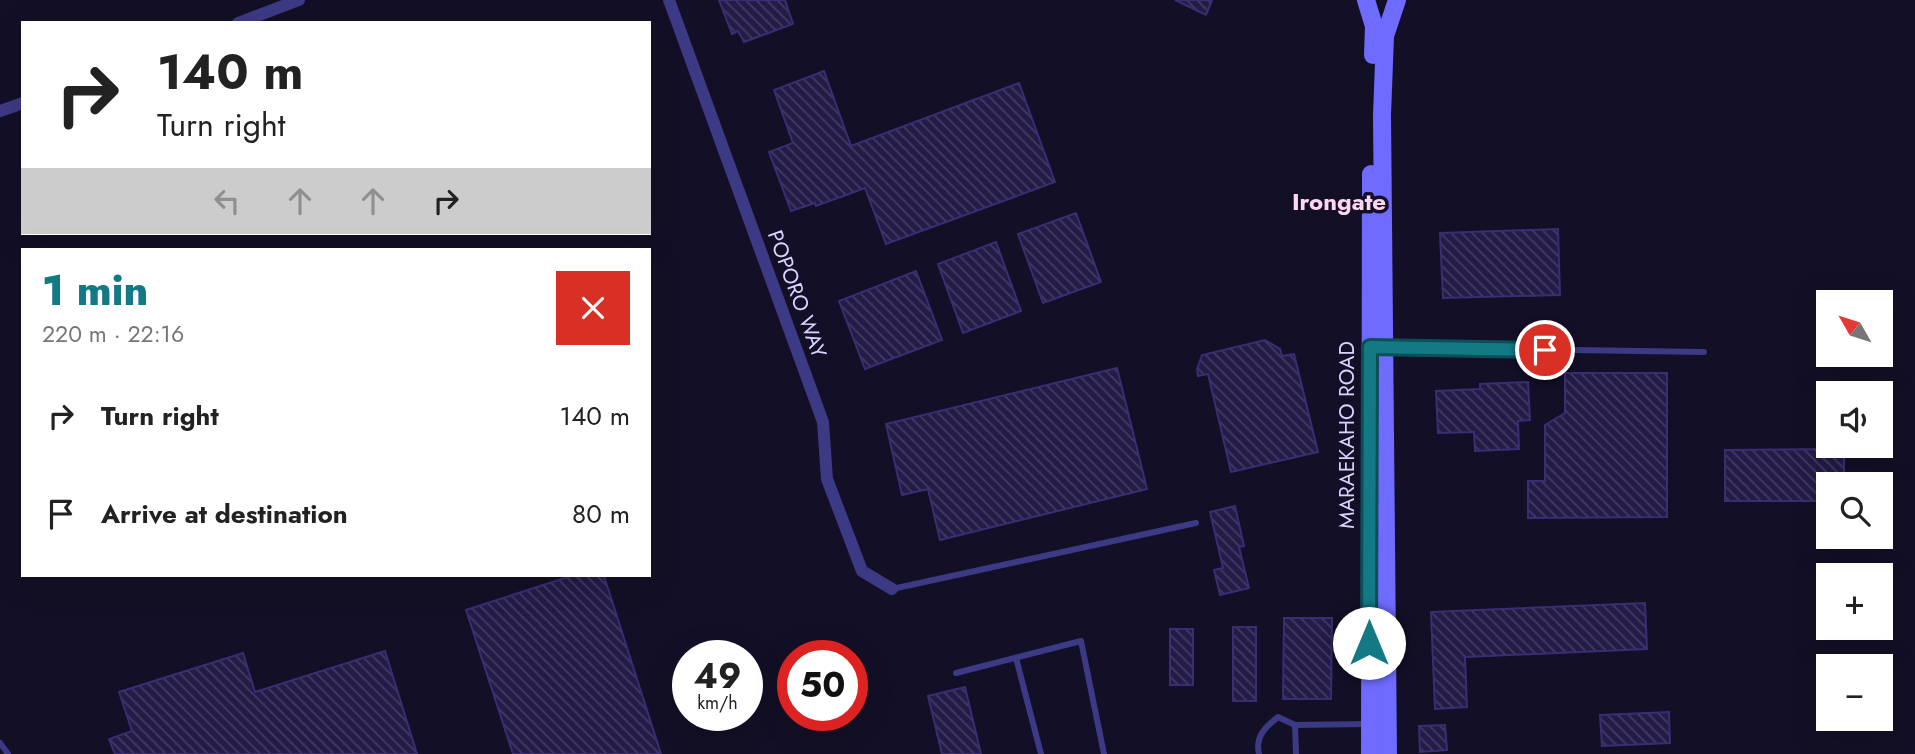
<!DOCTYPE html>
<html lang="en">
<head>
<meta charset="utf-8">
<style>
  body { margin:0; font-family:Jost,sans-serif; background:#f6f6f6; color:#222; height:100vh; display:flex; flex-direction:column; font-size:26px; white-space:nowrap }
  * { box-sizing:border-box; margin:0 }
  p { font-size:23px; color:#767676 }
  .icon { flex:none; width:38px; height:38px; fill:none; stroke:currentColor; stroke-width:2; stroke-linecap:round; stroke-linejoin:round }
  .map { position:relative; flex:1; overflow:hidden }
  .details { position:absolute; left:21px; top:248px; width:630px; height:329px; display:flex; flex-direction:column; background:#fff; border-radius:0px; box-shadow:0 7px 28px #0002 }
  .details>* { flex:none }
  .hud { position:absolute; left:21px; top:21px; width:630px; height:214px; border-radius:0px; box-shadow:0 7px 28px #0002; background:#fff; color:#222; overflow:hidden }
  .needle { width:46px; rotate:309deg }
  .controls { position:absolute; left:1816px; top:290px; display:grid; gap:14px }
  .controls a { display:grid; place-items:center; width:77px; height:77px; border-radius:0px; background:#fff; box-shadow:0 7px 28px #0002; font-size:35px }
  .speed { position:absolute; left:672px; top:640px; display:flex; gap:14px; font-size:35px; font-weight:700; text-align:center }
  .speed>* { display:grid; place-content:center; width:91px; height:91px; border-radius:50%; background:#fff; box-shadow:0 7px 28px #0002; line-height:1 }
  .speed small { font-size:18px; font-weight:400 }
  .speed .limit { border:10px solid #d22; background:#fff; color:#111 }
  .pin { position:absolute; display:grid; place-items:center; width:60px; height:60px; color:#fff; margin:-30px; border:4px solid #fff; border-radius:50%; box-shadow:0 2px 7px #0007 }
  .me { position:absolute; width:77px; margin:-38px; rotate:0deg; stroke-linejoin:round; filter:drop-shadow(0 0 5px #0008) }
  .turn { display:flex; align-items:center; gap:24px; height:147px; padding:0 21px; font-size:32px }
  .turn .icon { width:91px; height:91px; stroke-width:2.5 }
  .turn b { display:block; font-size:49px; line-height:60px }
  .lanes { display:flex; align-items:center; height:66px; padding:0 21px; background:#0003; justify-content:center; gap:35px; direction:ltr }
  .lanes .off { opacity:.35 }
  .round { display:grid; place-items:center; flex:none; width:74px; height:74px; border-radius:0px; background:#f6f6f6 }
  .head { display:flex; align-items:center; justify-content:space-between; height:119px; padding:0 21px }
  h1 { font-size:42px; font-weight:800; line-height:52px; color:#137a85 }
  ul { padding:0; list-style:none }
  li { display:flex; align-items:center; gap:21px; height:98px; padding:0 21px }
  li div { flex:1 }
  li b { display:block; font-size:26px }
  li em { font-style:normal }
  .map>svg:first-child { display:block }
  .building { fill:url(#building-back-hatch); stroke:#3b2d73; stroke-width:2 }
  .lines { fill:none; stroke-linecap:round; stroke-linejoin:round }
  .service { stroke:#3d3a85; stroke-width:6 }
  .minor { stroke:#3d3a85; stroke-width:12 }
  .secondary { stroke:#6f6bff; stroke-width:18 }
  .route-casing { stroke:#0c4f56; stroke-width:18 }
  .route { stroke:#137a85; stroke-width:12 }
  .labels { text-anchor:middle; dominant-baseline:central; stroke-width:7; stroke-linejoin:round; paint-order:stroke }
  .street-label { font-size:21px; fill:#d9d4ff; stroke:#130f26 }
  .quarter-label { font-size:24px; font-weight:bold; fill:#ffd6f0; stroke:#130f26 }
</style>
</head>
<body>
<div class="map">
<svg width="1915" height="754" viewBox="0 0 1915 754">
  <defs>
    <pattern id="building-back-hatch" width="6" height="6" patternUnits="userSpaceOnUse" patternTransform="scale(1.75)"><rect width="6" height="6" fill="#241b47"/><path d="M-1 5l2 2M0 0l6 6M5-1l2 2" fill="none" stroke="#433b63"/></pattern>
  </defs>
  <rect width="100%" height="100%" fill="#130f26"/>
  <g class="building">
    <path d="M719 0H785L793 24 744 42 738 31 732 34Z"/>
    <path d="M1175 0H1212L1206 15Z"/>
    <path d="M824 71 851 146 1019 83 1055 182 886 244 865 188 816 206 815 203 791 211 769 152 793 143 774 90Z"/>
    <path d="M1076 213 1101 282 1043 303 1018 234Z"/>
    <path d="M1558 229 1560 295 1443 298 1440 233Z"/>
    <path d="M996 242 1021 311 963 333 938 264Z"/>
    <path d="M916 271 942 340 865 369 839 301Z"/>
    <path d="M1265 340 1280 349 1282 356 1294 354 1318 452 1231 472 1208 374 1198 376 1197 369 1202 355Z"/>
    <path d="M1117 368 1147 489 940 540 928 489 902 495 886 424Z"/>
    <path d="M1565 373H1667V517L1528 518V481H1545V425L1565 413Z"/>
    <path d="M1528 382 1530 420 1518 421 1519 449 1475 451 1474 432 1438 433 1436 391 1480 389V384Z"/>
    <path d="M1844 449V485H1829V501H1725V450Z"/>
    <path d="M1235 506 1244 546 1239 547 1249 588 1220 595 1214 570 1223 568 1210 512Z"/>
    <path d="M571 576H604L661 754H513L466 610Z"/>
    <path d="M1645 603 1647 649 1465 657 1467 707 1435 709 1431 612Z"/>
    <path d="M1284 618H1332L1331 699H1283Z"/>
    <rect x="1233" y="627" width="23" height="74"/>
    <rect x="1170" y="629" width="23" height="56"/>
    <path d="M385 651 417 754H115L109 739 132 731 119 692 243 653 255 692Z"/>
    <path d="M965 687 981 754H942L928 696Z"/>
    <path d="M1669 712 1670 743 1602 746 1600 715Z"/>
    <path d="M1445 725 1447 750 1420 752 1419 726Z"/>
  </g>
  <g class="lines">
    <g class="service">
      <path d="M1386 347 1704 352"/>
      <path d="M892 589 1196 523"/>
      <path d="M1016 658 1041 754"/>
      <path d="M956 673 1081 641 1104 754"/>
      <path d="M1295 725 1367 724"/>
      <path d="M0 743 8 754"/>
      <path d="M1259 754C1255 737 1265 727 1278 717L1295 725 1296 754"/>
    </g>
    <g class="minor">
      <path d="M669 0 823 422 827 479 862 571 892 589"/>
      <path d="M238 23 299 0"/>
      <path d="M0 111 23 103"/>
    </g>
    <g class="secondary">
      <path d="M1366 0 1374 26 1373 55"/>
      <path d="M1370 754 1371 174"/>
      <path d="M1388 754 1382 115 1385 36 1397 0"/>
    </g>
  </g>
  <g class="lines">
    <defs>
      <path id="route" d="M1369 643 1370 347 1545 350"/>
    </defs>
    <use href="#route" class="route-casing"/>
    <use href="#route" class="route"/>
  </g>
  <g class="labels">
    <g class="street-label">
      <text transform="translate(797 294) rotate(70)">POPORO WAY</text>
      <text transform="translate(1347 435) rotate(-90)">MARAEKAHO ROAD</text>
    </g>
    <g class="quarter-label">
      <text x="1339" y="201">Irongate</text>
    </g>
  </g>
</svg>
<div class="controls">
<a><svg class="needle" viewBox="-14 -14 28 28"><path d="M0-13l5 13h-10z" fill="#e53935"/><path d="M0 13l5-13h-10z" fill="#767676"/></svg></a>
<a><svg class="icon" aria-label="sound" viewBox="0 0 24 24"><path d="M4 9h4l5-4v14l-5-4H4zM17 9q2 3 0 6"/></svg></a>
<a><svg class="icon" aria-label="search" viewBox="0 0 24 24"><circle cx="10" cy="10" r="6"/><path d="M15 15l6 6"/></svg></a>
<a>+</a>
<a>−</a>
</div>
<div class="speed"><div>49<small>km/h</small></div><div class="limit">50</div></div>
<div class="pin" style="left:1545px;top:350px;background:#d93025"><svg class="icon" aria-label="arrive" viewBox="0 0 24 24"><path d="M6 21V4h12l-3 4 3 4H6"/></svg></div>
<svg class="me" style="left:1369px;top:643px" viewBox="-20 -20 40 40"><circle r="19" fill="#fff"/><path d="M0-13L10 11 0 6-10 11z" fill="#137a85"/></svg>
<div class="hud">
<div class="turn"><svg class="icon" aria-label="right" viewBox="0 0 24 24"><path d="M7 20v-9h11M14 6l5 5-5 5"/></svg><div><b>140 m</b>Turn right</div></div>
<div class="lanes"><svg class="icon off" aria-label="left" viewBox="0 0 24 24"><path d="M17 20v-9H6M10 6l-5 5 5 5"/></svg><svg class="icon off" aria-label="ahead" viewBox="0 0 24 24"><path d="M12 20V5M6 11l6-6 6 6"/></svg><svg class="icon off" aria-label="ahead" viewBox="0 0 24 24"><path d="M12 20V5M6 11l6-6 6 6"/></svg><svg class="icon" aria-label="right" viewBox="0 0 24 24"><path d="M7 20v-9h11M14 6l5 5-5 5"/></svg></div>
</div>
<section class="details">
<div class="head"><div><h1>1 min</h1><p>220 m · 22:16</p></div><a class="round" style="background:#d93025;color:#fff"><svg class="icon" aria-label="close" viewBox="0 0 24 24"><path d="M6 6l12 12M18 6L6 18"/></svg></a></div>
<ul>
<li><svg class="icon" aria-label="right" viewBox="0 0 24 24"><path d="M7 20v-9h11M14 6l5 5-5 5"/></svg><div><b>Turn right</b></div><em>140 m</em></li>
<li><svg class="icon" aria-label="arrive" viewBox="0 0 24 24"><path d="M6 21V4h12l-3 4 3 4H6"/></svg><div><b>Arrive at destination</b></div><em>80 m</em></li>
</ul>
</section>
</div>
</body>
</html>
